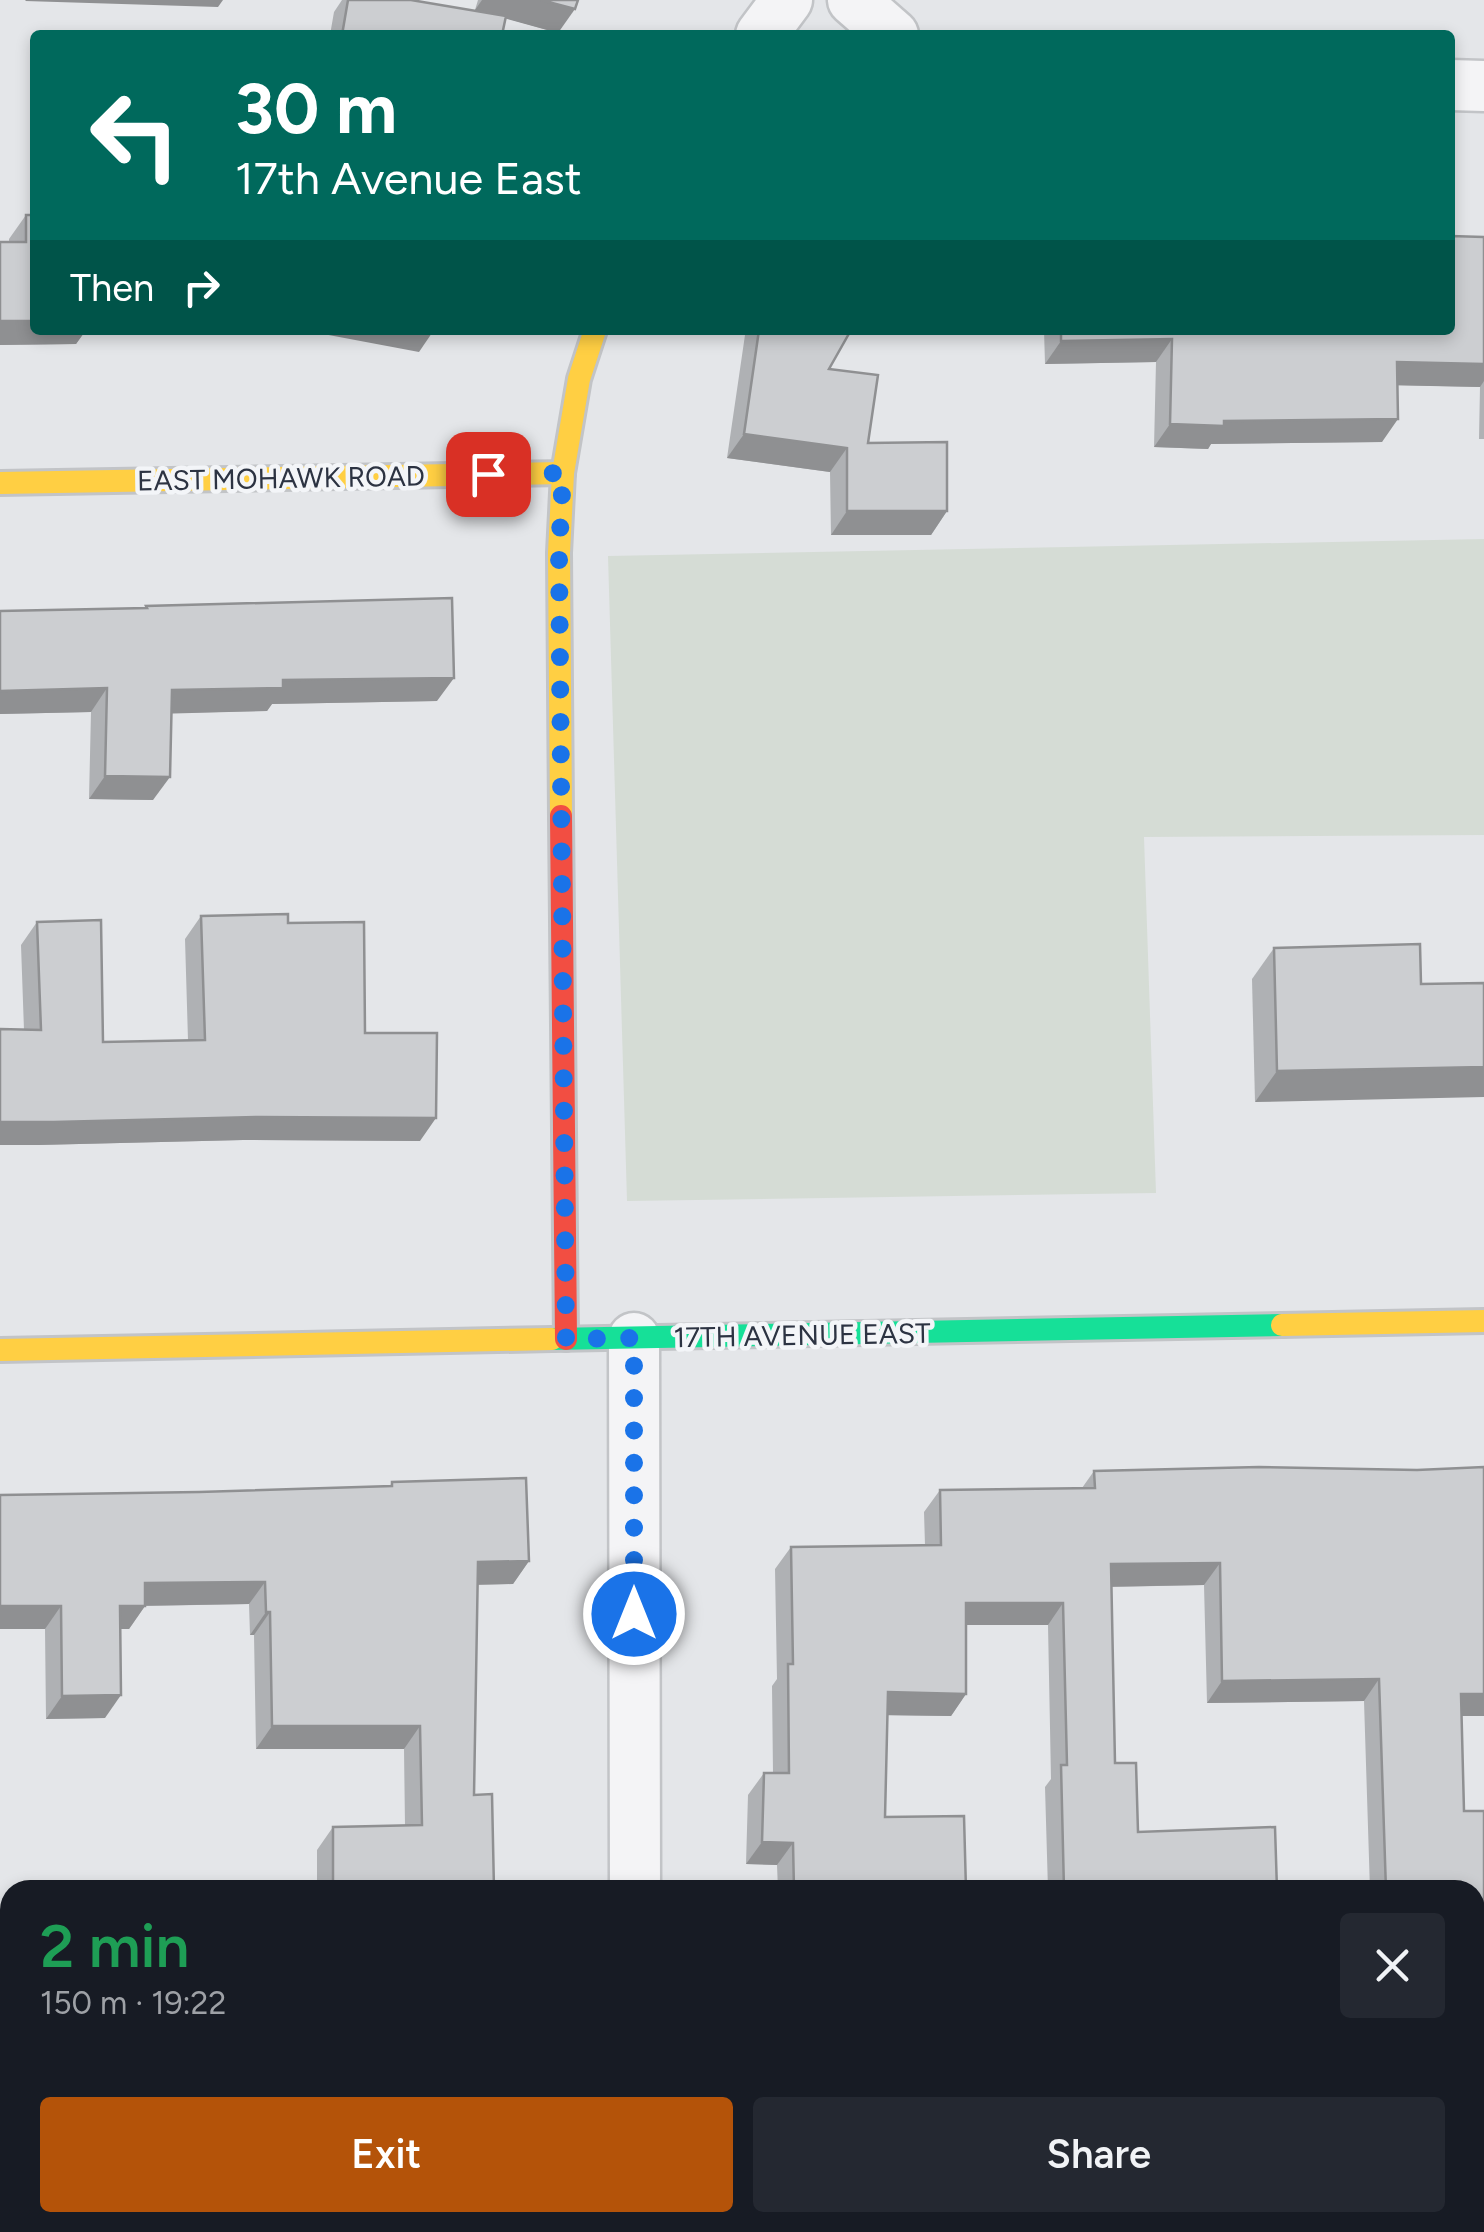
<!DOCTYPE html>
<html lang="en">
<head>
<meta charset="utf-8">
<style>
  body { margin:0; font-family:Figtree,sans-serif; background:#242831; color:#f1f3f6; height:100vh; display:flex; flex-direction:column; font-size:38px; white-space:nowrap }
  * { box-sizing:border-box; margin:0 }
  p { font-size:32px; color:#9ea1a6 }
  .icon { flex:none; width:55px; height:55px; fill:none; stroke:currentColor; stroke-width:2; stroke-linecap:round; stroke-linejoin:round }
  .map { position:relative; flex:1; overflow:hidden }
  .side { position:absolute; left:0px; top:1880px; width:1485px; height:352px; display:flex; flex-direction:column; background:#171b24; border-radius:30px 30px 0 0; box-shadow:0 5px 15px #0003 }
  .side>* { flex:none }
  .guide { position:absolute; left:30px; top:30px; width:1425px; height:305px; border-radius:10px; box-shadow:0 5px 15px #0003; background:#00695c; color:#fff; overflow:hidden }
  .pin { position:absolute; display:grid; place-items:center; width:85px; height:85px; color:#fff; margin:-42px; border-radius:20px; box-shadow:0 5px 15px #0006 }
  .me { position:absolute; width:110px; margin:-55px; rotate:0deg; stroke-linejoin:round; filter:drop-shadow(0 0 8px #0008) }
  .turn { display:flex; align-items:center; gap:35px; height:210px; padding:0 40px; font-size:45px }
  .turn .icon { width:130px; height:130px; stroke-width:2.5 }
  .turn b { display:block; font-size:70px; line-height:85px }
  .then { display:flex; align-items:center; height:95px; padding:0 40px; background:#0003; gap:20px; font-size:38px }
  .round { display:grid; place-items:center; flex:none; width:105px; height:105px; border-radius:10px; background:#242831 }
  .head { display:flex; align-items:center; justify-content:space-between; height:170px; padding:0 40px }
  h1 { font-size:60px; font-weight:600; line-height:75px; color:#1e9e55 }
  .action { display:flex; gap:20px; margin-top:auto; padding:20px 40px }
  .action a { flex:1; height:115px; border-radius:10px; background:#b45309; color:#fff; font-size:40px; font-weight:600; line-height:115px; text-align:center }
  .action a+a { background:#242831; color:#f1f3f6 }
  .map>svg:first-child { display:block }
  .green { fill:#d5dcd5 }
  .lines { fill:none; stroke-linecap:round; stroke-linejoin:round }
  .street-casing { stroke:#c2c4c7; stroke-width:55 }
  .fast-casing { stroke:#c2c4c7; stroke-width:28 }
  .slow-casing { stroke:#c2c4c7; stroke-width:28 }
  .jam-casing { stroke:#c2c4c7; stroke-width:28 }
  .street { stroke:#f4f4f6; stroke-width:50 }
  .fast { stroke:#16e098; stroke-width:22 }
  .slow { stroke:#ffcf43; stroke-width:22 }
  .jam { stroke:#f24e42; stroke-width:22 }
  .wall { fill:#afb1b4 }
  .shaded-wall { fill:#8f9092 }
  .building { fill:#ccced1; stroke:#8f9092; stroke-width:2.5 }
  .route { stroke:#1a73e8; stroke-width:18; stroke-dasharray:0 32.4 }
  .labels { text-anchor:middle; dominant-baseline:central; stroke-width:9; stroke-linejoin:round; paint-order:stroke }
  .street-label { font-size:28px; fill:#2c3342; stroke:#f3f5f8 }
</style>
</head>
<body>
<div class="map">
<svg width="1484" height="2232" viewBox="0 0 1484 2232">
  <rect width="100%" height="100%" fill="#e4e6e9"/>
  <path class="green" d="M1484 539V835L1144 837 1156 1193 627 1201 608 556Z"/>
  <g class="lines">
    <defs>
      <g id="street">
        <path d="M853 0 893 35"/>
        <path d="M761 35 787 0"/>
        <path d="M1450 85 1484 86"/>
        <path d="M634 1338 635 1890"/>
        <path d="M1475 2206H1484"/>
        <path d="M635 2232V2222"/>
      </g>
      <g id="fast">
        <path d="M552 1339 1282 1325"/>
        <path d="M0 2232 564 2222"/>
      </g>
      <g id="slow">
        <path d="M0 483 563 473"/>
        <path d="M561 816 559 553 563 473 579 379 595 330"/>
        <path d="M1282 1325 1484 1321"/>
        <path d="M0 1350 552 1339"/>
      </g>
      <path id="jam" d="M561 816 566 1339"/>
    </defs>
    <use href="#street" class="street-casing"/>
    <use href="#fast" class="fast-casing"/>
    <use href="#slow" class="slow-casing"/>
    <use href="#jam" class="jam-casing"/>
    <use href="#street" class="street"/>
    <use href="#fast" class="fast"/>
    <use href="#slow" class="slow"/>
    <use href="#jam" class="jam"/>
  </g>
  <g class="wall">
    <path d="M342 0H411L483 12 475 10 478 0H578L558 33 505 18 502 35H330L334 12Z"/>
    <path d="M26 215 35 330H86L76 344 0 345V242H9V239Z"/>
    <path d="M1484 237V439H1479L1480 387 1397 385 1382 442 1211 444 1208 449 1154 447 1156 362 1045 364 1044 330H1450Z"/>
    <path d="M748 330H851L829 369 868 443 947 511 931 535H831L830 472 727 458 745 335Z"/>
    <path d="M146 606 437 701 272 704 267 711 171 713 153 800 89 799 91 712 0 714V611L144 608Z"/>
    <path d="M201 916 288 923 365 1033 420 1141 243 1140 38 1145H0V1029L24 1030 21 945 37 922 103 1042 188 1040 185 939Z"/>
    <path d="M1420 944 1255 1102 1252 979 1274 948Z"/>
    <path d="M1259 1467 1417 1470 1484 1467V1716H1462L1464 1811H1484V2035H1475V1890H1370L1364 1701 1207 1703 1204 1585 1111 1587 1115 1763H1136L1138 1832 1275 1827 1277 1890H1048L1045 1787 1051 1779 1048 1625H966V1694L951 1716 888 1715 885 1817 964 1816 966 1890H778L777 1865 746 1864 748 1795 764 1773H773L772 1686 777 1679 775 1569 791 1547 925 1545 924 1512 940 1490 1082 1488 1094 1471Z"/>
    <path d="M392 1482 529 1561 513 1584 477 1585 474 1795 494 1890H317V1850L333 1827 405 1826 404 1749H256L254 1635H250L249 1604 145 1606 129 1629H120L105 1718 46 1719 45 1629H0L199 1492 390 1486Z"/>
  </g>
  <g class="shaded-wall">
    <path d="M26 0H223L218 7 25 1Z"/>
    <path d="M482 0H541L575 9 558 33 475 10Z"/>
    <path d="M0 321H35V330H86L76 344 0 345Z"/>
    <path d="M246 330H275L271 335Z"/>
    <path d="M302 330H434L419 352Z"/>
    <path d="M1172 339 1156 362 1045 364 1061 341Z"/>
    <path d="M1397 362 1484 364V381L1480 387 1381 385Z"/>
    <path d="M1398 419 1382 442 1211 444 1208 449 1154 447 1170 424 1224 421Z"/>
    <path d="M744 434 847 448 830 472 727 458Z"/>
    <path d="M847 511H947L931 535H831Z"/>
    <path d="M454 678 437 701 272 704 267 711 155 714 172 690 283 680Z"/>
    <path d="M107 688 91 712 0 714V691Z"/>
    <path d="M105 776 170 777 153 800 89 799Z"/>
    <path d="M1484 1067V1097L1255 1102 1277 1071Z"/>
    <path d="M259 1117 436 1118 420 1141 243 1140 38 1145H0V1122Z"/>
    <path d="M529 1561 513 1584 462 1585 478 1562Z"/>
    <path d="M1220 1563 1204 1585 1095 1587 1111 1564Z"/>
    <path d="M265 1582 249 1604 129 1606 145 1583Z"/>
    <path d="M966 1603H1063L1048 1625H951Z"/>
    <path d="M0 1606H61L45 1629H0Z"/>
    <path d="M120 1606H145L129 1629H104Z"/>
    <path d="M266 1612H270L254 1635H250Z"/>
    <path d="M1379 1679 1364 1701 1207 1703 1222 1681Z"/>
    <path d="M888 1692 966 1694 951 1716 872 1715Z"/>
    <path d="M1461 1694H1484V1716H1445Z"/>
    <path d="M121 1695 105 1718 46 1719 62 1696Z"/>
    <path d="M272 1726H420L404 1749H256Z"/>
    <path d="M762 1842 793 1843 777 1865 746 1864Z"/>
    <rect x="1475" y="2012" width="9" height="23"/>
    <rect x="0" y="2051" width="10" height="23"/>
  </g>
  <g class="building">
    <path d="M348 0H411L506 16 502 35H342Z"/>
    <path d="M541 0H578L575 9Z"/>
    <path d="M26 215H35V321H0V242H26Z"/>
    <path d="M1450 236 1484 237V364L1397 362 1398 419 1224 421V426L1170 424 1172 339 1061 341V330H1450Z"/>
    <path d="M759 330H851L829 369 878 375 868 443 947 442V511H847V448L744 434Z"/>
    <path d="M452 598 454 678 283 680V688L172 690 170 777 105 776 107 688 0 691V611L147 608 146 606Z"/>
    <path d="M288 914V923L364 922 365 1033H437L436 1118 259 1117 54 1122H0V1029L41 1030 37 922 101 920 103 1042 205 1040 201 916Z"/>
    <path d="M1420 944 1421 984 1484 983V1067L1277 1071 1274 948Z"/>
    <path d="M1259 1467 1417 1470 1484 1467V1694H1461L1464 1811H1484V2012H1475V1890H1386L1379 1679 1222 1681 1220 1563 1111 1564 1115 1763H1136L1138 1832 1275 1827 1277 1890H1064L1061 1765H1067L1063 1603H966V1694L888 1692 885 1817 964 1816 966 1890H794L793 1843 762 1842 764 1773H789L788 1664H793L791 1547 941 1545 940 1490 1095 1488 1094 1471Z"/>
    <path d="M526 1478 529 1561 478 1562 474 1795 492 1794 494 1890H333V1827L422 1825 420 1726H272L270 1612H266L265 1582 145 1583V1606H120L121 1695 62 1696 61 1606H0V1495L199 1492 392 1486V1482Z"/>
    <rect x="0" y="1927" width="10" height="124"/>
  </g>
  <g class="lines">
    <path class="route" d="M488 474 563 473 559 553 566 1339 634 1338V1614"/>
  </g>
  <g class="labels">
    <g class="street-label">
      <text transform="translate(281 478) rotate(-1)">EAST MOHAWK ROAD</text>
      <text transform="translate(802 1335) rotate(-1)">17TH AVENUE EAST</text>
    </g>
  </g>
</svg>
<div class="pin" style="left:488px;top:474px;background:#d93025"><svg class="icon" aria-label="arrive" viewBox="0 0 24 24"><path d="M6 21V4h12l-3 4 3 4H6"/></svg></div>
<svg class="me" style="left:634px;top:1614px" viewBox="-20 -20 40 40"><circle r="17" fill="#1a73e8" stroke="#fff" stroke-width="3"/><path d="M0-11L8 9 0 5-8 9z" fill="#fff"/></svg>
<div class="guide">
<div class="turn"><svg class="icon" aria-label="left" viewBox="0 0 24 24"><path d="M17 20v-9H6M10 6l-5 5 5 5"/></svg><div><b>30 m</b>17th Avenue East</div></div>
<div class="then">Then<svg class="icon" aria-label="right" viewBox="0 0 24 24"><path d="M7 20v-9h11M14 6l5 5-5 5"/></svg></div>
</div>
<section class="side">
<div class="head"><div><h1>2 min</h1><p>150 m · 19:22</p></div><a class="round"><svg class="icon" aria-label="close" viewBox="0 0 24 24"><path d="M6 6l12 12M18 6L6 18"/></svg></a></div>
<div class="action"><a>Exit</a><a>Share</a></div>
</section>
</div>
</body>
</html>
